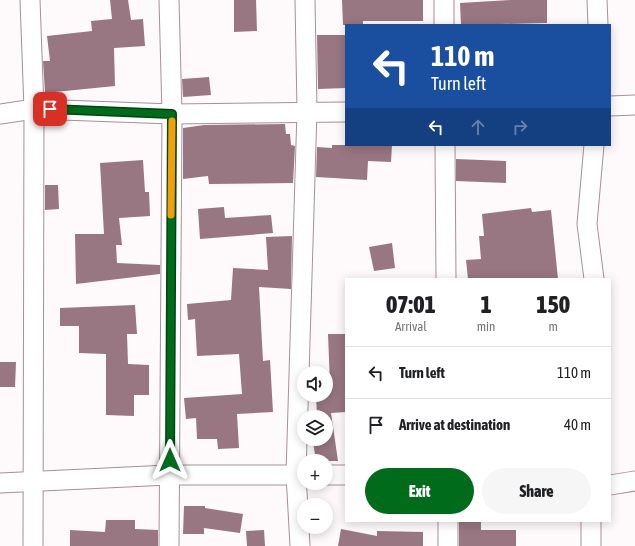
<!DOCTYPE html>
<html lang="en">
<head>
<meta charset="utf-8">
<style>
  body { margin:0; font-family:"Asap Condensed",sans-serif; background:#f6f6f6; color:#202124; height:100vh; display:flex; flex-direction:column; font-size:15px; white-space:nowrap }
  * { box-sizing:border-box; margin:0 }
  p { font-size:13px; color:#757577 }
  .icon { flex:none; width:22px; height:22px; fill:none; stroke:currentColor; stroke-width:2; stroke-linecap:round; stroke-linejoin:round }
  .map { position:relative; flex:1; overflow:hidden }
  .panel { position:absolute; left:345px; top:278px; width:266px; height:244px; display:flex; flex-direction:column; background:#fff; border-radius:0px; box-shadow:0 2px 10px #0003 }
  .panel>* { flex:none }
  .top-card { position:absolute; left:345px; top:24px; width:266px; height:122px; border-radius:0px; box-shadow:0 2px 10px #0003; background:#1a4fa0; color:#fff; overflow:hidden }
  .controls { position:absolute; left:297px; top:366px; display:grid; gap:8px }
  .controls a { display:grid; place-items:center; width:36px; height:36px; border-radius:50%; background:#fff; box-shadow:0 2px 10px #0003; font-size:20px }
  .pin { position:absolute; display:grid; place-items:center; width:34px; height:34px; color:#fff; margin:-17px; border-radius:8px; box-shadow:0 2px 6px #0006 }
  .me { position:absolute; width:44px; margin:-22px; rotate:0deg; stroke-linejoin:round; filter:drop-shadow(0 0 3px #0008) }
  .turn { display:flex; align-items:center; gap:14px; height:84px; padding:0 20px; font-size:18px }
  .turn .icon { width:52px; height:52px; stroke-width:2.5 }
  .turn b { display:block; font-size:28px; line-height:34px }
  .lanes { display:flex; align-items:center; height:38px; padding:0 20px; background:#0003; justify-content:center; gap:20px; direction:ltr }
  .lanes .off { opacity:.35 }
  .eta { display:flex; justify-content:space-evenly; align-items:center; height:68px; text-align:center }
  .eta b { font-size:24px; font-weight:800; line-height:28px }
  .primary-button { display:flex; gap:8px; margin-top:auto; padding:8px 20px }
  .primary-button a { flex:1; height:46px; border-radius:24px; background:#006b1a; color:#fff; font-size:16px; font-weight:800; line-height:46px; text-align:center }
  .primary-button a+a { background:#f6f6f6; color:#202124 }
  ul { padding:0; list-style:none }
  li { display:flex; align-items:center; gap:12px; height:52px; padding:0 20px; border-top:1px solid #e0e0e0 }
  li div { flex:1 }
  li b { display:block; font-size:15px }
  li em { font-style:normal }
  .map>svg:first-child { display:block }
  .building { fill:#987682 }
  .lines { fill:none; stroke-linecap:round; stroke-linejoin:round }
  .street-casing { stroke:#a89098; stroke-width:21 }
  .street { stroke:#fff; stroke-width:19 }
  .route-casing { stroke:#004611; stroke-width:10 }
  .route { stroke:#006b1a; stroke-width:7 }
  .slow { stroke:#f59e0b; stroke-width:7 }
</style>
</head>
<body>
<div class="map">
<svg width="635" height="546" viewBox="0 0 635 546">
  <rect width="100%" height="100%" fill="#fef9fb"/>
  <g class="building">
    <path d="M110 0H128L131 20 143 19 145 46 114 48 115 86 45 93 43 61H50L47 36 92 31 91 21 112 19Z"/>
    <path d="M234 0H256L257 31 234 32Z"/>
    <path d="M342 0H423V21H363V25H343Z"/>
    <path d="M511 0H547V23L461 25 460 3Z"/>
    <path d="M317 35H346V88L318 89Z"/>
    <path d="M209 77 211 95 183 97 182 79Z"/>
    <path d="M285 124 286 134H290L291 145 295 146 293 183 209 184 208 176 183 179V128L204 125Z"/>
    <path d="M332 145H392L391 162 368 161 367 180 316 177 317 147 332 148Z"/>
    <path d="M456 159 506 161V183L456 181Z"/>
    <path d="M143 160 145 192H149L150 216 119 218 122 245H116L117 263 160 265V274L76 284 75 234H104L100 163Z"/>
    <path d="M45 185H58L59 209 45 210Z"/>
    <path d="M224 207 225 218 271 215 273 233 200 239 198 209Z"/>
    <path d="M531 208 532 212 551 210 558 279H468L466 260 481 259 479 236H484L482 214Z"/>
    <path d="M292 236 291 289 259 287 263 361 270 360 273 412 237 414 239 448 218 449 217 439H197L196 418 186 419 184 398 242 394 239 354 197 356 195 319 188 320 187 304 231 300 233 268 268 270 266 237Z"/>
    <path d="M392 243 395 268 374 271 369 247Z"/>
    <path d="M135 305 137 334H127L128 364 149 365V395H134V416L106 415V354L79 353V326H60V308Z"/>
    <path d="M328 334H346V412L331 413 338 461H316L313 442 317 441V439H326V417H317L316 395H326V380L327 384H330Z"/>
    <path d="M0 362H16L15 387H0Z"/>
    <path d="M184 506H205V508L243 514 240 533 204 528V534H183Z"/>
    <path d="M106 520H135V529L158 530V546H70V530L105 532Z"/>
    <path d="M459 521H481V530H516V546H459Z"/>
    <path d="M341 529 377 536V531L423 532V546H338Z"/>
    <path d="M264 530 265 546H247L246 531Z"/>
  </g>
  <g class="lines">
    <defs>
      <g id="street">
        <path d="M30 0 34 109 33 546"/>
        <path d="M597 0 598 25"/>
        <path d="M444 25V0"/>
        <path d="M610 106 635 105"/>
        <path d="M0 114 34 109 172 114 346 112"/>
        <path d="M445 145 446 279"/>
        <path d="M594 279 587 224 594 145"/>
        <path d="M326 475H346"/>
        <path d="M0 483 169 475H304"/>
        <path d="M610 485 635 481"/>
        <path d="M448 521V546"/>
        <path d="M169 546 172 114 169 0"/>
        <path d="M300 546 296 474 307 111 305 0"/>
        <path d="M591 546V521"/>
      </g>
    </defs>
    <use href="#street" class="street-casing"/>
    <use href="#street" class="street"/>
  </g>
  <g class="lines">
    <defs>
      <path id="route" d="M50 109 172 114 170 460"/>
    </defs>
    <use href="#route" class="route-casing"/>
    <use href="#route" class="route"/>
    <path class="slow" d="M171 215 172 121"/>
  </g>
</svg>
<div class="controls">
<a><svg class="icon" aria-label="sound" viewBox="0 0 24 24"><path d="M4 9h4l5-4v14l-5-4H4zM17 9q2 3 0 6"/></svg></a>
<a><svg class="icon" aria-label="layers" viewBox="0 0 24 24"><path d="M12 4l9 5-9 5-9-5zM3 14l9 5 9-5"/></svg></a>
<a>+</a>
<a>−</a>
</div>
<div class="pin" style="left:50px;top:109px;background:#d93025"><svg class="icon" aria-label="arrive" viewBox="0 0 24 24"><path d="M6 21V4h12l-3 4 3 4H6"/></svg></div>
<svg class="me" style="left:170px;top:460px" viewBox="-20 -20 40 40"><path d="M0-17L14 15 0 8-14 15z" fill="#006b1a" stroke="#fff" stroke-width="4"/></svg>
<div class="top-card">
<div class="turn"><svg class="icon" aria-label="left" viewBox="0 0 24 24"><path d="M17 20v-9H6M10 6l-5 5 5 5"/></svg><div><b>110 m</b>Turn left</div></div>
<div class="lanes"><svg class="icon" aria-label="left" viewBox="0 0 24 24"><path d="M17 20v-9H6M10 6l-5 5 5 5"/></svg><svg class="icon off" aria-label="ahead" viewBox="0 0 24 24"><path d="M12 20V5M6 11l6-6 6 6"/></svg><svg class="icon off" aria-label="right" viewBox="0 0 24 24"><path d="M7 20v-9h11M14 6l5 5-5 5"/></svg></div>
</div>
<section class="panel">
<div class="eta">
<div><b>07:01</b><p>Arrival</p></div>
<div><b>1</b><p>min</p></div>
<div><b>150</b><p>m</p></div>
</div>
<ul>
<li><svg class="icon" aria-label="left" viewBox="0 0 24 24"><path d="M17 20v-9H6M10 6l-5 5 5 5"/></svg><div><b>Turn left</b></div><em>110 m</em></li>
<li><svg class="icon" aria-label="arrive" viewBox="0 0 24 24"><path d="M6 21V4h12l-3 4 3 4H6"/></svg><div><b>Arrive at destination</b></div><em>40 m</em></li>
</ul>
<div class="primary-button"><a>Exit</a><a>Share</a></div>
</section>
</div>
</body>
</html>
